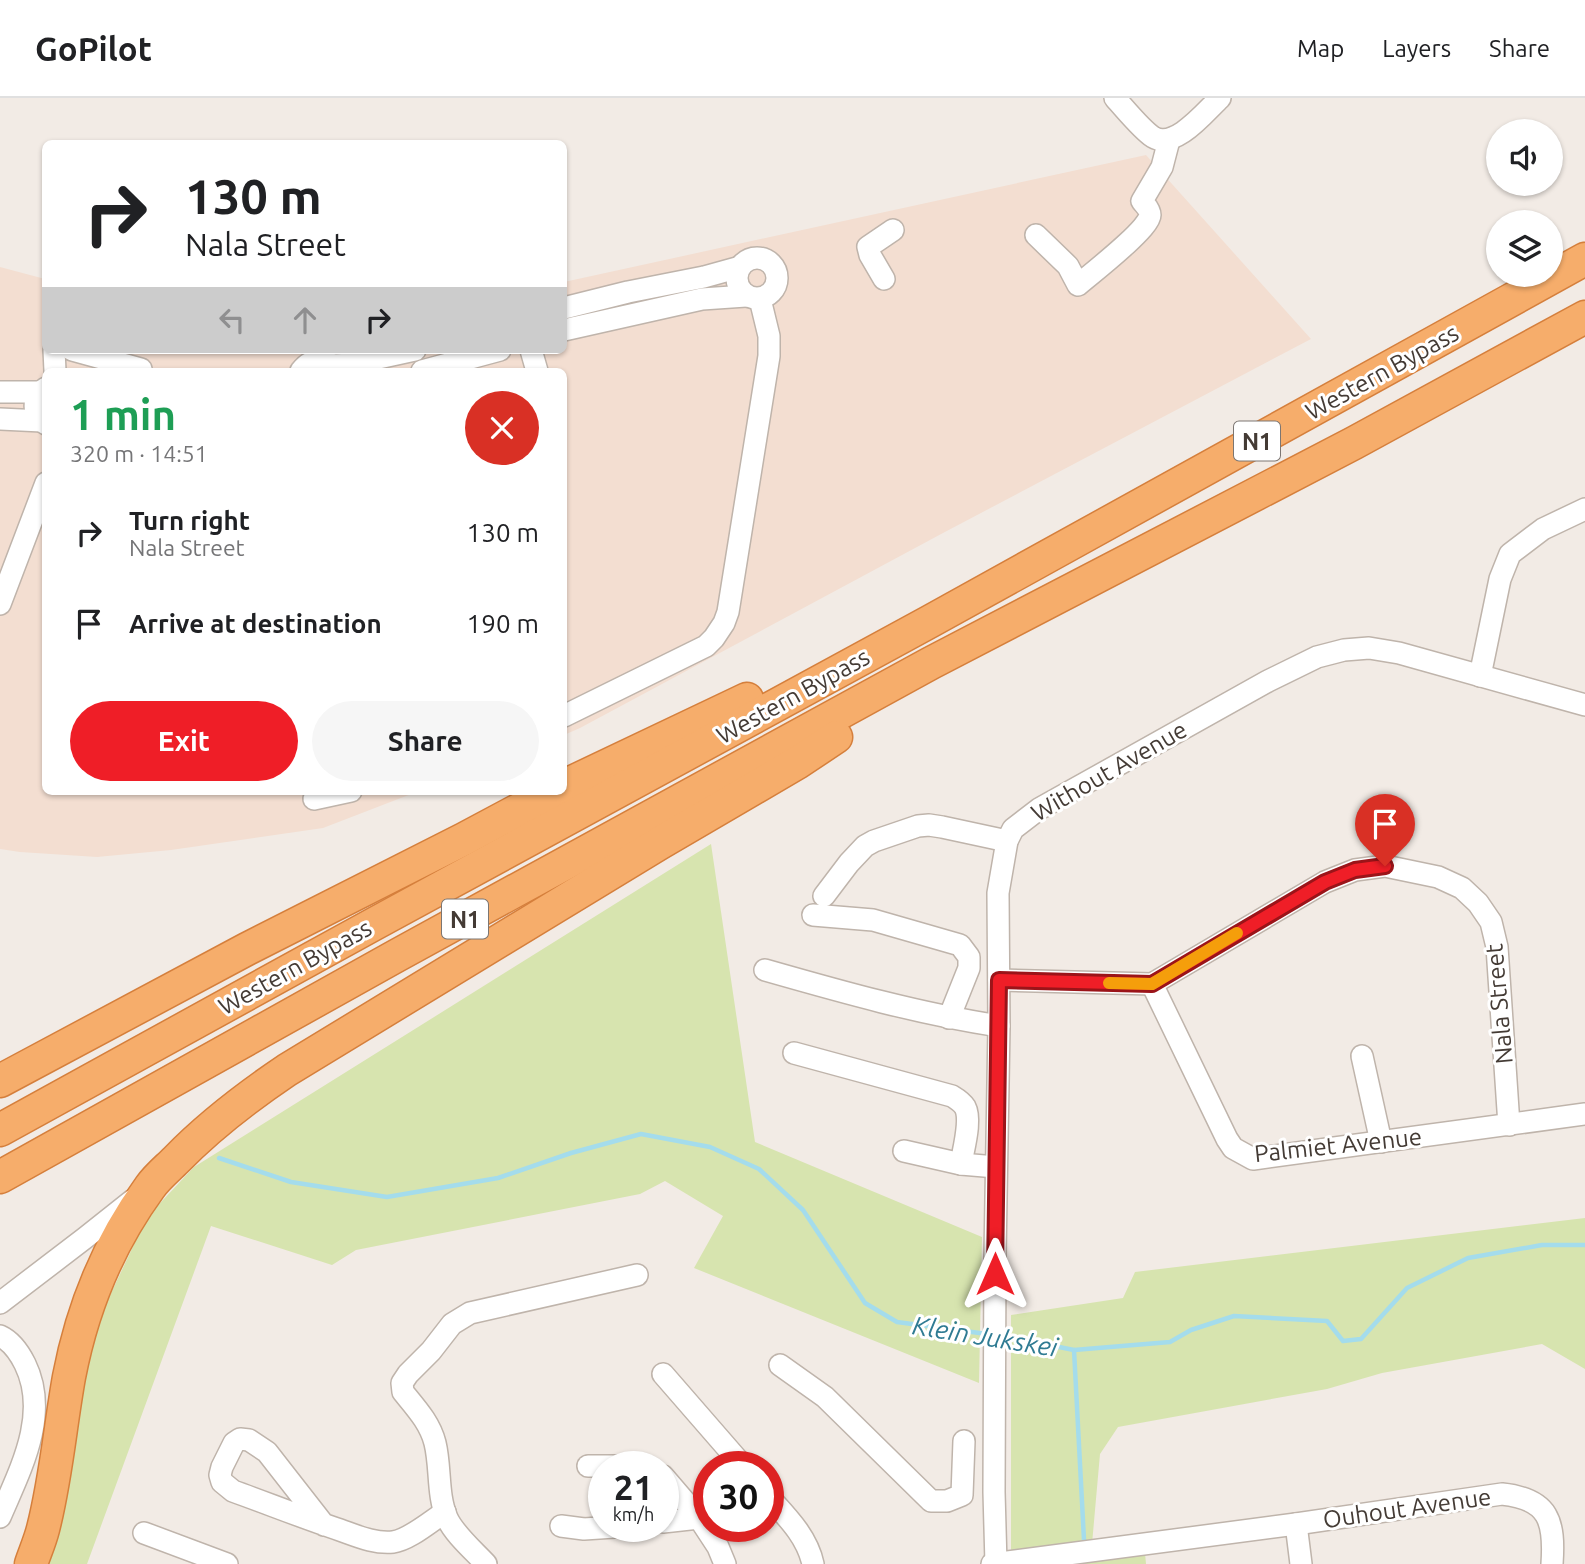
<!DOCTYPE html>
<html lang="en">
<head>
<meta charset="utf-8">
<style>
  body { margin:0; font-family:Ubuntu,sans-serif; background:#f6f6f6; color:#202124; height:100vh; display:flex; flex-direction:column; font-size:26px; white-space:nowrap }
  * { box-sizing:border-box; margin:0 }
  p { font-size:23px; color:#757577 }
  .icon { flex:none; width:38px; height:38px; fill:none; stroke:currentColor; stroke-width:2; stroke-linecap:round; stroke-linejoin:round }
  .map { position:relative; flex:1; overflow:hidden }
  .drawer { position:absolute; left:42px; top:270px; width:525px; height:427px; display:flex; flex-direction:column; background:#fff; border-radius:10px; box-shadow:0 2px 5px #0004 }
  .drawer>* { flex:none }
  .top-card { position:absolute; left:42px; top:42px; width:525px; height:214px; border-radius:10px; box-shadow:0 2px 5px #0004; background:#fff; color:#202124; overflow:hidden }
  .fabs { position:absolute; left:1486px; top:21px; display:grid; gap:14px }
  .fabs a { display:grid; place-items:center; width:77px; height:77px; border-radius:50%; background:#fff; box-shadow:0 2px 5px #0004; font-size:35px }
  .speed { position:absolute; left:588px; top:1353px; display:flex; gap:14px; font-size:35px; font-weight:700; text-align:center }
  .speed>* { display:grid; place-content:center; width:91px; height:91px; border-radius:50%; background:#fff; box-shadow:0 2px 5px #0004; line-height:1 }
  .speed small { font-size:18px; font-weight:400 }
  .speed .limit { border:10px solid #d22; background:#fff; color:#111 }
  .pin { position:absolute; display:grid; place-items:center; width:60px; height:60px; color:#fff; margin:-72px -30px; border-radius:50% 50% 50% 0; rotate:-45deg; box-shadow:0 0 7px #0007 }
  .pin .icon { rotate:45deg }
  .me { position:absolute; width:77px; margin:-38px; rotate:0deg; stroke-linejoin:round; filter:drop-shadow(0 0 5px #0008) }
  .turn { display:flex; align-items:center; gap:24px; height:147px; padding:0 28px; font-size:32px }
  .turn .icon { width:91px; height:91px; stroke-width:2.5 }
  .turn b { display:block; font-size:49px; line-height:60px }
  .lanes { display:flex; align-items:center; height:66px; padding:0 28px; background:#0003; justify-content:center; gap:35px; direction:ltr }
  .lanes .off { opacity:.35 }
  .round { display:grid; place-items:center; flex:none; width:74px; height:74px; border-radius:37px; background:#f6f6f6 }
  .head { display:flex; align-items:center; justify-content:space-between; height:119px; padding:0 28px }
  h1 { font-size:42px; font-weight:700; line-height:52px; color:#1e9e55 }
  .action { display:flex; gap:14px; margin-top:auto; padding:14px 28px }
  .action a { flex:1; height:80px; border-radius:42px; background:#ef1e27; color:#fff; font-size:28px; font-weight:700; line-height:80px; text-align:center }
  .action a+a { background:#f6f6f6; color:#202124 }
  ul { padding:0; list-style:none }
  li { display:flex; align-items:center; gap:21px; height:91px; padding:0 28px }
  li div { flex:1 }
  li b { display:block; font-size:26px }
  li em { font-style:normal }
  header { display:flex; align-items:center; gap:42px; box-sizing:border-box; height:98px; padding:0 35px; background:#fff; border-bottom:2px solid #e0e0e0 }
  header strong { font-size:33px }
  nav { display:flex; gap:38px; margin-inline-start:auto; font-size:24px }
  .map>svg:first-child { display:block }
  .commercial { fill:#f3ded1 }
  .green { fill:#d7e4af }
  .lines { fill:none; stroke-linecap:round; stroke-linejoin:round }
  .stream { stroke:#a4dcec; stroke-width:4.5 }
  .minor-casing { stroke:#bfb4ab; stroke-width:24 }
  .highway-casing { stroke:#d57f3c; stroke-width:35 }
  .minor { stroke:#fff; stroke-width:21 }
  .highway { stroke:#f6ad6b; stroke-width:32 }
  .route-casing { stroke:#9b1419; stroke-width:18 }
  .route { stroke:#ef1e27; stroke-width:12 }
  .slow { stroke:#f59e0b; stroke-width:12 }
  .labels { text-anchor:middle; dominant-baseline:central; stroke-width:6; stroke-linejoin:round; paint-order:stroke }
  .shield { fill:#fff; stroke:#7c7672; stroke-width:2 }
  .shield-label { font-size:23px; font-weight:bold; fill:#443b35 }
  .street-label { font-size:24px; fill:#443b35; stroke:#fff }
  .water-label { font-size:26px; font-style:italic; fill:#2f7b93; stroke:#fff }
</style>
</head>
<body>
<header>
<strong>GoPilot</strong>
<nav><a>Map</a><a>Layers</a><a>Share</a></nav>
</header>
<div class="map">
<svg width="1585" height="1466" viewBox="0 0 1585 1466">
  <rect width="100%" height="100%" fill="#f2ebe5"/>
  <path class="commercial" d="M1146 57 1311 241 943 435 580 630 564 637V273H46V693H419L323 730 171 752 97 759 20 754 0 751V169L45 181 46 252H564V184Z"/>
  <g class="green">
    <path d="M711 746 755 1044 982 1139 979 1285 694 1170 723 1118 665 1083 640 1096 356 1152 332 1167 211 1128 87 1466H44L67 1377 95 1229 147 1119 194 1069Z"/>
    <path d="M1585 1120V1271L1542 1246 1382 1275 1327 1291 1118 1329 1100 1356 1092 1446 1011 1453V1217L1123 1200 1135 1174Z"/>
    <path d="M1145 1455 1146 1466H1067Z"/>
  </g>
  <g class="lines">
    <g class="stream">
      <path d="M219 1060 291 1084 387 1099 498 1080 571 1055 641 1036 710 1049 759 1071 803 1112 865 1205 897 1224 987 1236"/>
      <path d="M999 1237 1074 1252 1170 1244 1191 1232 1234 1218 1327 1223 1343 1243 1361 1241 1407 1190 1468 1160 1542 1147H1585"/>
      <path d="M1074 1252 1084 1442"/>
    </g>
    <defs>
      <g id="minor">
        <path d="M1115 0C1125 11 1142 32 1153 39 1175 52 1205 14 1220 0"/>
        <path d="M1036 137 1068 168 1078 187C1091 176 1150 130 1150 117 1150 111 1145 107 1142 103L1162 69 1169 42"/>
        <circle cx="757" cy="180" r="20"/>
        <path d="M884 181 870 157 868 149 893 132"/>
        <path d="M564 210 628 194 704 179 740 169"/>
        <path d="M564 232 702 201 746 198"/>
        <path d="M54 252 55 273"/>
        <path d="M72 252 141 271"/>
        <path d="M531 252 537 273"/>
        <path d="M333 267 351 266 415 252"/>
        <path d="M301 273C312 259 327 259 338 273"/>
        <path d="M422 273 500 252"/>
        <path d="M46 290C31 300 32 316 46 326"/>
        <path d="M0 294H39"/>
        <path d="M0 321 42 323"/>
        <path d="M0 506 46 385"/>
        <path d="M1480 578 1500 481 1510 456 1543 431 1585 411"/>
        <path d="M564 618 706 548 714 540 724 525 728 514 769 258V238L760 201"/>
        <path d="M314 701 351 693"/>
        <path d="M824 798 849 765 865 748 874 743 918 728 929 727 942 729 1007 743"/>
        <path d="M813 817 873 822 960 847 969 859V870L949 920"/>
        <path d="M765 872C842 894 920 916 999 928"/>
        <path d="M999 882 1152 886 1325 784 1355 772 1385 768 1438 779 1462 790 1478 805 1491 824 1497 849 1509 1027"/>
        <path d="M1152 886 1227 1041 1233 1050 1253 1061 1585 1016"/>
        <path d="M794 955 952 998C957 1001 962 1004 965 1009 972 1022 963 1052 961 1066L996 1069"/>
        <path d="M1362 958 1381 1044"/>
        <path d="M904 1053 961 1066"/>
        <path d="M0 1205 85 1140 133 1102"/>
        <path d="M0 1238C11 1243 20 1256 25 1266 50 1317 20 1372 0 1419"/>
        <path d="M780 1267 825 1299 931 1403H947L962 1397 964 1343"/>
        <path d="M663 1276 743 1368"/>
        <path d="M588 1368H638"/>
        <path d="M663 1378 699 1420 718 1449 725 1466"/>
        <path d="M768 1398C786 1418 807 1438 813 1466"/>
        <path d="M663 1424 699 1420"/>
        <path d="M1296 1426 1301 1466"/>
        <path d="M324 1427 267 1354 249 1342 240 1341 234 1345 222 1369 220 1377 222 1384 233 1393C269 1406 304 1420 340 1432 357 1438 375 1446 393 1444 409 1442 431 1423 445 1414"/>
        <path d="M561 1428 584 1431 630 1428"/>
        <path d="M144 1435 227 1466"/>
        <path d="M486 1466C474 1453 454 1436 447 1420 437 1397 441 1369 435 1345 430 1325 416 1310 403 1294L402 1285 408 1276 431 1253 452 1226 470 1215 637 1177"/>
        <path d="M992 1466 1296 1426 1502 1396C1549 1401 1555 1423 1552 1466"/>
        <path d="M996 1466 994 1394 995 1157 999 928 998 795 1007 743 1013 731 1039 711 1268 583 1317 559 1344 552 1369 550 1399 555 1585 607"/>
      </g>
      <g id="highway">
        <path d="M564 688 747 601"/>
        <path d="M0 983 247 851 464 741 554 693"/>
        <path d="M0 1032 374 826 929 524 1585 161"/>
        <path d="M0 1079 396 858 931 565 1354 345 1585 219"/>
        <path d="M31 1466C35 1454 40 1443 43 1431 56 1381 60 1329 69 1279 82 1211 109 1145 150 1089 157 1079 167 1071 176 1062 210 1027 247 999 287 972L660 745 797 665 836 639"/>
      </g>
    </defs>
    <use href="#minor" class="minor-casing"/>
    <use href="#highway" class="highway-casing"/>
    <use href="#minor" class="minor"/>
    <use href="#highway" class="highway"/>
  </g>
  <g class="lines">
    <defs>
      <path id="route" d="M995 1176 999 882 1152 886 1325 784 1355 772 1385 768"/>
    </defs>
    <use href="#route" class="route-casing"/>
    <use href="#route" class="route"/>
    <path class="slow" d="M1109 885 1152 886 1237 835"/>
  </g>
  <g class="labels">
    <g class="shield">
      <rect x="1234" y="323.5" width="46" height="39" rx="5"/>
      <rect x="442" y="801.5" width="46" height="39" rx="5"/>
    </g>
    <g class="shield-label">
      <text x="1257" y="343">N1</text>
      <text x="465" y="821">N1</text>
    </g>
    <g class="street-label">
      <text transform="translate(1382 274) rotate(-29)">Western Bypass</text>
      <text transform="translate(793 598) rotate(-29)">Western Bypass</text>
      <text transform="translate(1109 673) rotate(-30)">Without Avenue</text>
      <text transform="translate(295 869) rotate(-29)">Western Bypass</text>
      <text transform="translate(1499 906) rotate(-95)">Nala Street</text>
      <text transform="translate(1338 1047) rotate(-6)">Palmiet Avenue</text>
      <text transform="translate(1407 1410) rotate(-8)">Ouhout Avenue</text>
    </g>
    <g class="water-label">
      <text transform="translate(985 1238) rotate(9)">Klein Jukskei</text>
    </g>
  </g>
</svg>
<div class="fabs">
<a><svg class="icon" aria-label="sound" viewBox="0 0 24 24"><path d="M4 9h4l5-4v14l-5-4H4zM17 9q2 3 0 6"/></svg></a>
<a><svg class="icon" aria-label="layers" viewBox="0 0 24 24"><path d="M12 4l9 5-9 5-9-5zM3 14l9 5 9-5"/></svg></a>
</div>
<div class="speed"><div>21<small>km/h</small></div><div class="limit">30</div></div>
<div class="pin" style="left:1385px;top:768px;background:#d93025"><svg class="icon" aria-label="arrive" viewBox="0 0 24 24"><path d="M6 21V4h12l-3 4 3 4H6"/></svg></div>
<svg class="me" style="left:995px;top:1176px" viewBox="-20 -20 40 40"><path d="M0-17L14 15 0 8-14 15z" fill="#ef1e27" stroke="#fff" stroke-width="4"/></svg>
<div class="top-card">
<div class="turn"><svg class="icon" aria-label="right" viewBox="0 0 24 24"><path d="M7 20v-9h11M14 6l5 5-5 5"/></svg><div><b>130 m</b>Nala Street</div></div>
<div class="lanes"><svg class="icon off" aria-label="left" viewBox="0 0 24 24"><path d="M17 20v-9H6M10 6l-5 5 5 5"/></svg><svg class="icon off" aria-label="ahead" viewBox="0 0 24 24"><path d="M12 20V5M6 11l6-6 6 6"/></svg><svg class="icon" aria-label="right" viewBox="0 0 24 24"><path d="M7 20v-9h11M14 6l5 5-5 5"/></svg></div>
</div>
<section class="drawer">
<div class="head"><div><h1>1 min</h1><p>320 m · 14:51</p></div><a class="round" style="background:#d93025;color:#fff"><svg class="icon" aria-label="close" viewBox="0 0 24 24"><path d="M6 6l12 12M18 6L6 18"/></svg></a></div>
<ul>
<li><svg class="icon" aria-label="right" viewBox="0 0 24 24"><path d="M7 20v-9h11M14 6l5 5-5 5"/></svg><div><b>Turn right</b><p>Nala Street</p></div><em>130 m</em></li>
<li><svg class="icon" aria-label="arrive" viewBox="0 0 24 24"><path d="M6 21V4h12l-3 4 3 4H6"/></svg><div><b>Arrive at destination</b></div><em>190 m</em></li>
</ul>
<div class="action"><a>Exit</a><a>Share</a></div>
</section>
</div>
</body>
</html>
